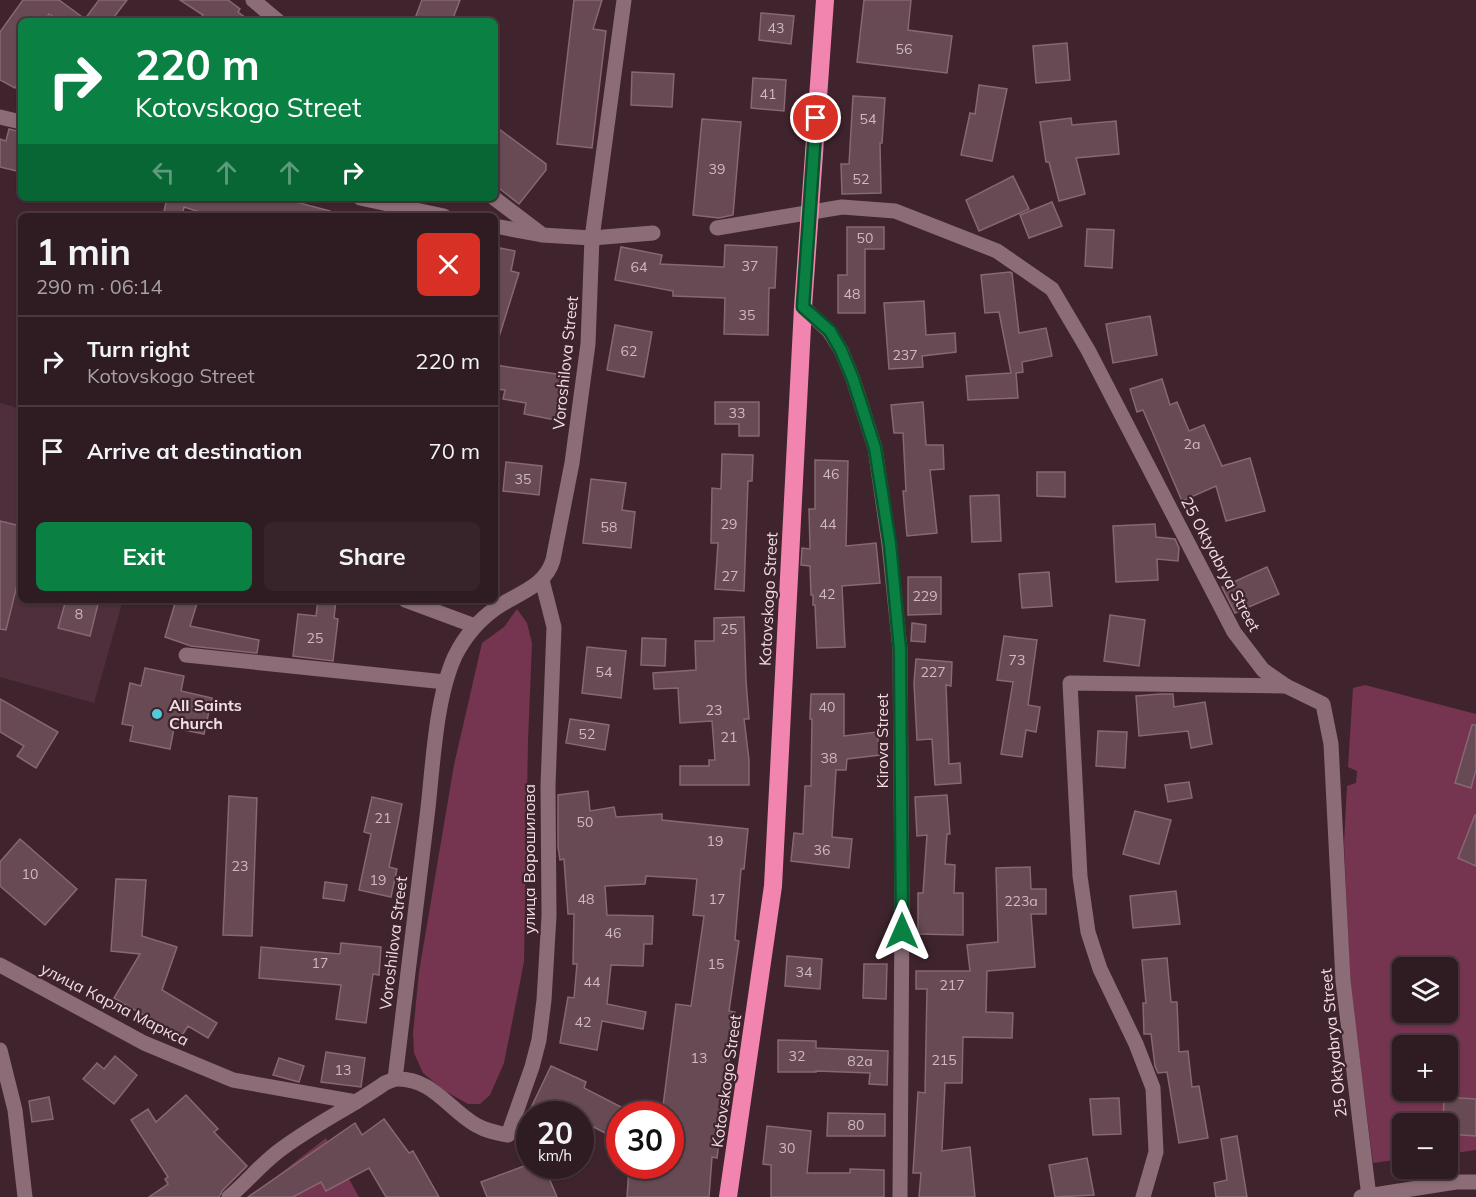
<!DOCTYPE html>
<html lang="en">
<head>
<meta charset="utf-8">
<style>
  body { margin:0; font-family:Mulish,sans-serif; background:#37242a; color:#f1f3f6; height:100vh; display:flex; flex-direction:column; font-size:22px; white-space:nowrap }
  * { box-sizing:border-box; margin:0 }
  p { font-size:20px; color:#a7a1a5 }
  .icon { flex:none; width:33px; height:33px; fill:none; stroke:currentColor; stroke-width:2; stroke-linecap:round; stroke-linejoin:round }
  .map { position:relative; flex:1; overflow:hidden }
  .side { position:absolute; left:18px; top:213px; width:480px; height:390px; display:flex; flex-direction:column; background:#2f1b22; border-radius:9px; box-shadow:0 2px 4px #0004,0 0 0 2px #4a3940 }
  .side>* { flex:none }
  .hud { position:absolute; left:18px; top:18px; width:480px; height:183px; border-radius:9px; box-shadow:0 2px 4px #0004,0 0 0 2px #4a3940; background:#0b8043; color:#fff; overflow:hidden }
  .buttons { position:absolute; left:1392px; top:957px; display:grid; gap:12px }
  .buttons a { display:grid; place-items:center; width:66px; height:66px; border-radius:9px; background:#2f1b22; box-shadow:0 2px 4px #0004,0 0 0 2px #4a3940; font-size:30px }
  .speed { position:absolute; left:516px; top:1101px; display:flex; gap:12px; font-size:30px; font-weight:700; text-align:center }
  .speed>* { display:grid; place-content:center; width:78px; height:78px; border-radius:50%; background:#2f1b22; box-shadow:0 2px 4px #0004,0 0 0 2px #4a3940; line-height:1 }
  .speed small { font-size:15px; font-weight:400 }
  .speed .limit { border:9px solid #d22; background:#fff; color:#111 }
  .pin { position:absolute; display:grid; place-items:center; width:51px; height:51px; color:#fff; margin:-26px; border:3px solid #fff; border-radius:50%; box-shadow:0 2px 6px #0007 }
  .me { position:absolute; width:66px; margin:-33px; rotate:0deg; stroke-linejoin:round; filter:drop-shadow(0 0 4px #0008) }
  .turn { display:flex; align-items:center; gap:21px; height:126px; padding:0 18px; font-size:27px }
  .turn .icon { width:78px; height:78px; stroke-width:2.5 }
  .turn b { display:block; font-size:42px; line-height:51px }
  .lanes { display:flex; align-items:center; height:57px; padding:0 18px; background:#0003; justify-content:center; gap:30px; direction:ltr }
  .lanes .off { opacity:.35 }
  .round { display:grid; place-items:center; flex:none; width:63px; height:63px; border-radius:9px; background:#37242a }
  .head { display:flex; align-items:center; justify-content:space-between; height:102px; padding:0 18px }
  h1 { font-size:36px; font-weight:700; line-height:45px }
  .action { display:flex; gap:12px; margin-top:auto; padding:12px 18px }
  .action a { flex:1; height:69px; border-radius:9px; background:#0b8043; color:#fff; font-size:24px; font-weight:700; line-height:69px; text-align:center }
  .action a+a { background:#37242a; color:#f1f3f6 }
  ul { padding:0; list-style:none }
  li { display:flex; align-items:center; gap:18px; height:90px; padding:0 18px; border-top:2px solid #4a3940 }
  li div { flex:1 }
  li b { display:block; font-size:22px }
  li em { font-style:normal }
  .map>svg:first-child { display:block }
  .built { fill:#502f3c }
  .green { fill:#75344f; fill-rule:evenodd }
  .building { fill:#674a54; stroke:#876772; stroke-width:1.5 }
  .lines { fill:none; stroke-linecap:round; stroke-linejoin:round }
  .street { stroke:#8c6c77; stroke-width:15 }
  .highway { stroke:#f285b0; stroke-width:18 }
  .route-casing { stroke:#07532c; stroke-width:15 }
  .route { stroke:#0b8043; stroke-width:10 }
  .poi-dot { fill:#52cbd9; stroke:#3f242e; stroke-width:2 }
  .labels { text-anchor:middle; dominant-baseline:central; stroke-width:4.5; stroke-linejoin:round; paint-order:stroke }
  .number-label { font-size:14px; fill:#ceb9c0 }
  .street-label { font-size:16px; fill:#f0dee4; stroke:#3f242e }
  .poi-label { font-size:16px; font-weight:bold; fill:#f0dee4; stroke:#3f242e; text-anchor:start }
</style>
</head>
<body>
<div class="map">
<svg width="1476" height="1197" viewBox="0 0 1476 1197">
  <rect width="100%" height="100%" fill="#3f242e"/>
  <path class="built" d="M0 403 21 409V600H123L94 703 0 677Z"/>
  <g class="green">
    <path d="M517 609 527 623 532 643 528 741 524 962 504 1063 490 1095 480 1104H468L445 1091 423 1073 414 1053 413 1033 419 972 454 765 482 643 504 627Z"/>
    <path d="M1365 685 1476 714V1150L1448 1154V1124H1402V1159L1373 1163 1350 983 1344 843 1347 786 1356 783 1357 771 1348 767 1353 688ZM1402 968H1448V1012H1402ZM1402 1046H1448V1090H1402Z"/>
    <path d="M326 1138 359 1197H250Z"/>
  </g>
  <g class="building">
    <path d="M23 0H59L85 19 99 0H127L111 21H59L49 14 45 21H21V77L15 88 0 80V32Z"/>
    <path d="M180 0H228L240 9 238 12 250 21H198L203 15Z"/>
    <path d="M422 0H460L452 21H414Z"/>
    <path d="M574 0H602L593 29 606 31 592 148 557 144Z"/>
    <path d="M864 0H911L908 30 952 36 947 73 857 62Z"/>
    <path d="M761 13 794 16 791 44 759 40Z"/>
    <path d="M1067 43 1070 80 1036 83 1033 46Z"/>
    <path d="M632 72 674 74 672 107 631 105Z"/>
    <path d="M753 78 786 80 784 111 751 108Z"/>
    <path d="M979 85 1007 89 992 161 961 155 970 113 975 114Z"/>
    <path d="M853 96 885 98 882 143H880L881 193 842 194 841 164H849Z"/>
    <path d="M1071 118 1072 125 1116 121 1119 154 1076 158 1085 194 1059 201 1049 162H1046L1040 122Z"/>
    <path d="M702 119 741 122 733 215 719 218 693 215Z"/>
    <path d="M495 126 546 164V170L519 204 495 185Z"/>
    <path d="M9 129 21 132V172L0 167V139L6 141Z"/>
    <path d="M1013 176 1029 209 979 231 966 200Z"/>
    <path d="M167 198H281L330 211 329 216H212L184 207 182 216H163Z"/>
    <path d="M1052 202 1062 226 1029 238 1020 215Z"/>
    <path d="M847 227H884V249H865V313H838V275H847Z"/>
    <path d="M1087 229 1114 230 1112 268 1085 266Z"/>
    <path d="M725 245 777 247 775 288H769L768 335 724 334 725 298 673 296V291L615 280 621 247 662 255 660 264 724 267Z"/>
    <path d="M500 248 515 251 511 271 519 273 499 337H495V267Z"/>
    <path d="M1010 272 1012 273 1019 333 1046 328 1052 356 1022 362 1023 372 1016 373 1018 398 968 400 966 376 1011 373 999 312 985 313 981 275Z"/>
    <path d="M924 301 926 335 955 333 956 352 922 356 923 367 889 369 884 303Z"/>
    <path d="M1150 316 1157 355 1113 363 1106 324Z"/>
    <path d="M615 325 652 332 644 377 607 370Z"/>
    <path d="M495 365 563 375 556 420 524 414 526 403 503 399 505 390 495 389Z"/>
    <path d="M1162 379 1170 405 1177 402 1189 431 1204 425 1222 466 1250 458 1265 511 1226 521 1216 486 1182 501 1143 410 1137 412 1130 389Z"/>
    <path d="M715 402H759V436H739V424H715Z"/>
    <path d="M923 402 926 445H943L944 469 930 470 937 533 907 536 903 491H906L903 433H894L891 405Z"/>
    <path d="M722 454 753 455 752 481H748L744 591 715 589 718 543H711L712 488 721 489Z"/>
    <path d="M815 460 848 461 846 546 876 543 880 583 842 586 845 647 817 648 815 605H813V595H811L810 566 801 565 802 548 810 549 809 509H815Z"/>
    <path d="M506 462 542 466 539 495 503 491Z"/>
    <path d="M1037 472H1065V497L1037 496Z"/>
    <path d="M591 479 626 483 622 510 635 512 631 548 583 543Z"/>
    <path d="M999 495 1001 541 972 542 970 496Z"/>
    <path d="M0 521 21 526V569L6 630 0 629Z"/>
    <path d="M1155 524 1156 537 1175 539 1179 548 1178 561 1157 559 1158 580 1116 582 1113 526Z"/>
    <path d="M1267 567 1279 594 1235 613 1222 587Z"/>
    <path d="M1049 572 1052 606 1022 608 1019 574Z"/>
    <path d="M908 577H941V614L908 615Z"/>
    <path d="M66 600H99L90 636 58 628Z"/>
    <path d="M176 600H198L190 626 259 640 257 653 191 646 165 637Z"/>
    <path d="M318 600H336L334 618 338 619 333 661 293 656 298 614 316 616Z"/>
    <path d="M1110 615 1145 620 1139 666 1104 661Z"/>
    <path d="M744 617 746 681 749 719H744L749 760V785H680V766H709V760H715L712 721 680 723 678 688 654 689 653 673 696 670 695 641H714V618Z"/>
    <path d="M912 623 926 625 925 642 911 641Z"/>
    <path d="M1004 636 1037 640 1028 705 1040 707 1036 732 1026 730 1022 757 1001 754 1013 682 997 680Z"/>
    <path d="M642 638 666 639 665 666 641 665Z"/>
    <path d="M587 647 626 651 621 698 582 693Z"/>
    <path d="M916 659 952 662 951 686 946 685 949 764 960 763 961 783 935 785 932 739 917 740 914 683Z"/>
    <path d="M145 668 184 676 181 691 212 698 204 734 174 728 170 749 130 741 133 726 122 724 130 683 141 686Z"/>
    <path d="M811 694H844V736L877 732 880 755 847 759 846 770H836L832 837 852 839 849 868 791 861 794 833 803 834 805 786H811L812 719H810Z"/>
    <path d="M1160 694H1173L1174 707 1205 702 1212 744 1191 748 1188 731 1139 736 1136 696Z"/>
    <path d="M0 699 58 732 36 768 17 756 24 746 0 732Z"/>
    <path d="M570 719 609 725 605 750 566 743Z"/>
    <path d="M1472 725H1476V770L1471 788 1455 783Z"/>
    <path d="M1098 731 1127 732 1125 768 1096 766Z"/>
    <path d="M1189 782 1192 798 1168 802 1165 785Z"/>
    <path d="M588 791 590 811 614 807 616 817 662 814V820L748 829 744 869H741L735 940 739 941 729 1011 735 1012 717 1158 712 1157 709 1197H627L629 1168 670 1172V1114H662L676 1004 691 1006 704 916 693 915 697 879 646 876 645 884 605 886 607 915 653 916 652 944H644L643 966 611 965 607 1004 646 1012 643 1029 602 1021 597 1050 560 1043 568 997 574 998 577 964H573L574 914H568L564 859 560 860 558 847V795Z"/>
    <path d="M947 795 950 834H947L945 864 955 865 954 893H963V935L918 934V893H923L927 835 917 836 915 797Z"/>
    <path d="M229 796 257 798 252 936 223 935Z"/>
    <path d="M372 797 402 804 389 867 397 869 391 897 359 890 371 834 364 832Z"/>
    <path d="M1135 811 1171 820 1159 864 1123 854Z"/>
    <path d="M1475 815H1476V866L1458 858Z"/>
    <path d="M20 839 77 889 45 925 0 886V862Z"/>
    <path d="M1030 867 1031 889H1046V914H1031L1035 967 987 971 986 1012 1013 1013 1012 1038 963 1037 962 1083H945L942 1151 970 1147 975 1197H919L921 1173H913L918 1092 925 1093 927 989H916V971H970L967 945 998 942 996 868Z"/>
    <path d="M116 879 146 880 142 936 177 947 162 990 217 1023 208 1038 188 1026 181 1037 114 998 140 954 111 951Z"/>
    <path d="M325 882 347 885 344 901 323 898Z"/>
    <path d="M1176 891 1180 924 1133 928 1130 896Z"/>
    <path d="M341 943 381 947 379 975 373 974 366 1023 336 1019 341 985 259 978 261 947 340 954Z"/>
    <path d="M787 956 822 959 820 989 785 986Z"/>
    <path d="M1167 958 1171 1002H1177L1179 1052 1188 1051 1192 1087 1199 1086 1208 1138 1179 1143 1167 1072 1158 1073 1155 1066 1151 1034H1144L1143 1003H1146L1142 960Z"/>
    <path d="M864 964H887L886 999 863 998Z"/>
    <path d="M778 1040 816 1041V1048L888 1051 887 1085 869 1084 870 1073 816 1071V1072H778Z"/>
    <path d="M326 1052 365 1058 361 1087 321 1082Z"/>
    <path d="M115 1056 137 1075 114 1104 83 1079 97 1063 104 1069Z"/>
    <path d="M279 1058 304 1066 299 1082 273 1075Z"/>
    <path d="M551 1066 586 1082 584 1088 625 1109 622 1114H620V1120L611 1136 580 1120V1114H528Z"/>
    <path d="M186 1095 218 1129 214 1132 247 1166 223 1190 219 1197H149L168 1184 165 1179 168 1177 131 1120 148 1109 156 1122Z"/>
    <path d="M49 1097 53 1119 32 1122 29 1101Z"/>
    <path d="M1444 1097 1476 1099V1136L1448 1134V1124H1443Z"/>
    <path d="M1119 1098 1121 1134 1093 1135 1090 1099Z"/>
    <path d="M828 1113 885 1114V1136H827Z"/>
    <path d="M384 1119 409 1153 413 1151 439 1197H386L369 1168 326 1191 321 1182 293 1197H248L355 1123 362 1135Z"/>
    <path d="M767 1126 811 1131 807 1173H850V1169L884 1170V1197H771V1165L763 1164Z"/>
    <path d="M1237 1136 1247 1197H1216L1214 1183 1227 1180 1221 1139Z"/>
    <path d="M1087 1158 1094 1195 1055 1197 1049 1165Z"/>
    <path d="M524 1166H544L557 1197H487L481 1182Z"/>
  </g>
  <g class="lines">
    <g class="street">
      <path d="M253 0 278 21"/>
      <path d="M0 117 21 122"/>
      <path d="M360 198 444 216"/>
      <path d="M494 198 540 233"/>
      <path d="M495 226 542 235 592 238 653 233"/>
      <path d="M717 228 842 207 895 211 997 251 1052 289 1088 350 1234 632 1263 670 1286 686 1323 704 1331 744 1343 981 1369 1197"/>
      <path d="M803 307 829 331 841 350 853 379 875 448 889 544 900 649 902 908 900 1197"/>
      <path d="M542 580 554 627 548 785 549 916 544 1000 539 1040 532 1067 508 1135C497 1133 486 1131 476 1125 448 1109 432 1077 395 1079 406 989 417 898 428 808 433 763 436 697 455 656 464 638 479 620 496 608 518 593 545 587 553 560L572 463 588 344 592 238 624 0"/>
      <path d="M405 600 475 626"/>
      <path d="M186 655 445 682"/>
      <path d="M0 965 144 1043 233 1080 356 1102"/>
      <path d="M0 1050 15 1110 25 1197"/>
      <path d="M229 1197C247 1182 261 1164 280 1150 313 1125 351 1107 385 1083L395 1079"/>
      <path d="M1143 1197 1156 1152 1153 1088 1136 1044 1100 969 1088 932 1080 876 1070 683 1286 686"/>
      <path d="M1361 1197 1456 1182H1476"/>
    </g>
    <path class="highway" d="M728 1197 773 886 803 307 825 0"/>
  </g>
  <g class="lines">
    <defs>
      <path id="route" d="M816 118 803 307 830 331 841 350 853 379 875 448 890 544 900 649 902 931"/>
    </defs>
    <use href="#route" class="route-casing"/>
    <use href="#route" class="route"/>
  </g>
  <circle class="poi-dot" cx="157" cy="714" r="6"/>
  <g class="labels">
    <g class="number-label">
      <text x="776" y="28">43</text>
      <text x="904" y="49">56</text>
      <text x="768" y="94">41</text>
      <text x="868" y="119">54</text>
      <text x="717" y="169">39</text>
      <text x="861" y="179">52</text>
      <text x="865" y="238">50</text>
      <text x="750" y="266">37</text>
      <text x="639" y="267">64</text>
      <text x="852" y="294">48</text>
      <text x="747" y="315">35</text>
      <text x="629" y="351">62</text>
      <text x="905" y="355">237</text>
      <text x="737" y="413">33</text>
      <text x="1192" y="444">2а</text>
      <text x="831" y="474">46</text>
      <text x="523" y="479">35</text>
      <text x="729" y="524">29</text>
      <text x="828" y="524">44</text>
      <text x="609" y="527">58</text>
      <text x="730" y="576">27</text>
      <text x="827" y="594">42</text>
      <text x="925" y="596">229</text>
      <text x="79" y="614">8</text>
      <text x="729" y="629">25</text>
      <text x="315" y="638">25</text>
      <text x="1017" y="660">73</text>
      <text x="604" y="672">54</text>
      <text x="933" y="672">227</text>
      <text x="827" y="707">40</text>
      <text x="714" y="710">23</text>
      <text x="587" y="734">52</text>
      <text x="729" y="737">21</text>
      <text x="829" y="758">38</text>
      <text x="383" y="818">21</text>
      <text x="585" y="822">50</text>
      <text x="715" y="841">19</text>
      <text x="822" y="850">36</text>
      <text x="240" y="866">23</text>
      <text x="30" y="874">10</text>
      <text x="378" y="880">19</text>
      <text x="586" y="899">48</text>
      <text x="717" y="899">17</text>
      <text x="1021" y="901">223а</text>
      <text x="613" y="933">46</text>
      <text x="320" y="963">17</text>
      <text x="716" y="964">15</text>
      <text x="804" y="972">34</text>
      <text x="592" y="982">44</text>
      <text x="952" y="985">217</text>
      <text x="583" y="1022">42</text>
      <text x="797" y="1056">32</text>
      <text x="699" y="1058">13</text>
      <text x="944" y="1060">215</text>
      <text x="860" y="1061">82а</text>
      <text x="343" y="1070">13</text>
      <text x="856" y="1125">80</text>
      <text x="787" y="1148">30</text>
    </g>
    <g class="street-label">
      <text transform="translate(565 363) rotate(-84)">Voroshilova Street</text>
      <text transform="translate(1221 564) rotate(62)">25 Oktyabrya Street</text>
      <text transform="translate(768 599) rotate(-87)">Kotovskogo Street</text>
      <text transform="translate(882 741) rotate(-90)">Kirova Street</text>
      <text transform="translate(529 859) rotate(-90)">улица Ворошилова</text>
      <text transform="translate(393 943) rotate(-83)">Voroshilova Street</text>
      <text transform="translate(115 1004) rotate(27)">улица Карла Маркса</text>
      <text transform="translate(1333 1043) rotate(-96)">25 Oktyabrya Street</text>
      <text transform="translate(726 1081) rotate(-82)">Kotovskogo Street</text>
    </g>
    <g class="poi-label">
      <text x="169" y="705">All Saints<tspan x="169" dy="18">Church</tspan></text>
    </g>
  </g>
</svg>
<div class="buttons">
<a><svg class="icon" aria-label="layers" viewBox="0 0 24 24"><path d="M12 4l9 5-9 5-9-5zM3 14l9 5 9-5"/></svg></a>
<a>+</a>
<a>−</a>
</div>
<div class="speed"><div>20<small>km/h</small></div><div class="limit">30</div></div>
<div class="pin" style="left:816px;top:118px;background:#d93025"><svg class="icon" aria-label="arrive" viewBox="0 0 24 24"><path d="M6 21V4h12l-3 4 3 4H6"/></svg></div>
<svg class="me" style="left:902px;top:931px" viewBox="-20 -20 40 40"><path d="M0-17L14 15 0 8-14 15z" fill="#0b8043" stroke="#fff" stroke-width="4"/></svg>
<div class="hud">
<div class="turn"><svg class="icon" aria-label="right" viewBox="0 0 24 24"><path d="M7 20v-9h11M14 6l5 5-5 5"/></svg><div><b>220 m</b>Kotovskogo Street</div></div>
<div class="lanes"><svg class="icon off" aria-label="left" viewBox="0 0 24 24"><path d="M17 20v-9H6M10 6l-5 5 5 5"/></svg><svg class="icon off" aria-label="ahead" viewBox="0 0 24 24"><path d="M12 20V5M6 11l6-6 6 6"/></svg><svg class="icon off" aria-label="ahead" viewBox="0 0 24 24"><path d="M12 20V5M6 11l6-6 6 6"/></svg><svg class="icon" aria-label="right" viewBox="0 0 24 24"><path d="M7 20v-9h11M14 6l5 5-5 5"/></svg></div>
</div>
<section class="side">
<div class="head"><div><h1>1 min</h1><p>290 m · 06:14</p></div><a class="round" style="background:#d93025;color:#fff"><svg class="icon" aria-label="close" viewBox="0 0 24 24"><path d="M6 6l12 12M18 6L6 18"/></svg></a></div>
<ul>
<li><svg class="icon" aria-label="right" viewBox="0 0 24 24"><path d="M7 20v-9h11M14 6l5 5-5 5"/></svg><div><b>Turn right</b><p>Kotovskogo Street</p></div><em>220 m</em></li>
<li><svg class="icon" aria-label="arrive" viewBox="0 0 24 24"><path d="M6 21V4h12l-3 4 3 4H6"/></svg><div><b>Arrive at destination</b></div><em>70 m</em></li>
</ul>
<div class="action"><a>Exit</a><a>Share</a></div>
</section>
</div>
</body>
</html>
